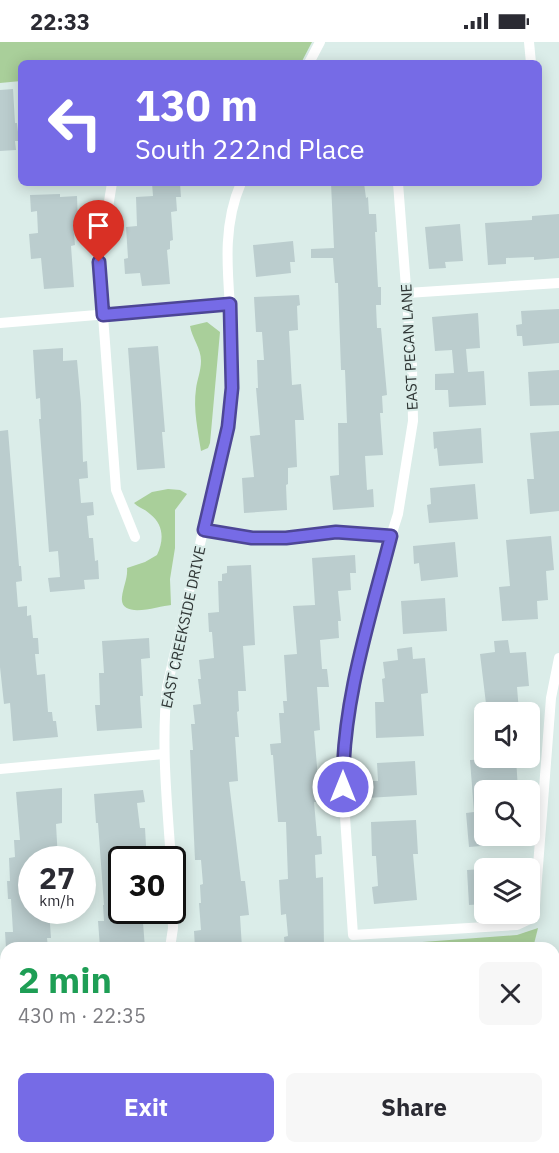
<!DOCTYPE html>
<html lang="en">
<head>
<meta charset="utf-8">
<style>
  body { margin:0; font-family:"IBM Plex Sans",sans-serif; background:#f7f7f7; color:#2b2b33; height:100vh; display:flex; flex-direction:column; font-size:22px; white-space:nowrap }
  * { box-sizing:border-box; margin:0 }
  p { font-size:20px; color:#7c7c81 }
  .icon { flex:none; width:33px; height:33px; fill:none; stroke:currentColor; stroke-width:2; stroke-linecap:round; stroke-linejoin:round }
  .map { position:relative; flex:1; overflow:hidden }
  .sheet { position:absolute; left:0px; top:900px; width:560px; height:212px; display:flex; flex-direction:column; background:#fff; border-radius:18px 18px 0 0; box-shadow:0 3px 15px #0003 }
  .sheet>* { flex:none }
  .hud { position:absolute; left:18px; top:18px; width:524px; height:126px; border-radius:9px; box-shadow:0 3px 15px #0003; background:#766be6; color:#fff; overflow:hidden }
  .tools { position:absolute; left:474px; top:660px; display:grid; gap:12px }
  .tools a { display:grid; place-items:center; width:66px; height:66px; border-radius:9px; background:#fff; box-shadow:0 3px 15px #0003; font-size:30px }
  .speed { position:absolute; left:18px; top:804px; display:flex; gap:12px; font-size:30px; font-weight:700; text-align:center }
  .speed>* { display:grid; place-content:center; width:78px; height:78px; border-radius:50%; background:#fff; box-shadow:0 3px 15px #0003; line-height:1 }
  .speed small { font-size:15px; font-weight:400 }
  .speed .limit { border:3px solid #111; border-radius:9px; background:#fff; color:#111 }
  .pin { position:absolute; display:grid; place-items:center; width:51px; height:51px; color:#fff; margin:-62px -26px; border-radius:50% 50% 50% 0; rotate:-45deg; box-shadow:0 0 6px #0007 }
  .pin .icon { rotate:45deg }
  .me { position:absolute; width:66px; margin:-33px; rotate:0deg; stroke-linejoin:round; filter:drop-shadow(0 0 4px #0008) }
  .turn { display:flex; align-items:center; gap:21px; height:126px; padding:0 18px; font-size:27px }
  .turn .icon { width:78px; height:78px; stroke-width:2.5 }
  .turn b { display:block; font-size:42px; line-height:51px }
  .round { display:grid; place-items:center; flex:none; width:63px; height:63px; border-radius:9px; background:#f7f7f7 }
  .summary { display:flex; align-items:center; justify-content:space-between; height:102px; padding:0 18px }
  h1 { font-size:36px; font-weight:800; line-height:45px; color:#1e9e55 }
  .action { display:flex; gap:12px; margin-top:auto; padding:12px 18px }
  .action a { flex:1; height:69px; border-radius:9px; background:#766be6; color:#fff; font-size:24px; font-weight:800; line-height:69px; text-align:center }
  .action a+a { background:#f7f7f7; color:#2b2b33 }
  .status { display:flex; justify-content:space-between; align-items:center; height:42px; padding:0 30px; background:#fff; direction:ltr }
  .status svg { height:16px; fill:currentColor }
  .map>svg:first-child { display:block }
  .green { fill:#a9cf9a }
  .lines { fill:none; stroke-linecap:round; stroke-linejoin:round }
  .stream { stroke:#67c1dd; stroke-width:4 }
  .building { fill:#bbcdce }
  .minor { stroke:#fff; stroke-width:10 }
  .route-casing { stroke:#4d4696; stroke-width:15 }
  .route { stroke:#766be6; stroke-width:10 }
  .labels { text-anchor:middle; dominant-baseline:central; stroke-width:4.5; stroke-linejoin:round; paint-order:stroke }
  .street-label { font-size:15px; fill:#2f3635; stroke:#dbede9 }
</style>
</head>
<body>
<div class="status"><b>22:33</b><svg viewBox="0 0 49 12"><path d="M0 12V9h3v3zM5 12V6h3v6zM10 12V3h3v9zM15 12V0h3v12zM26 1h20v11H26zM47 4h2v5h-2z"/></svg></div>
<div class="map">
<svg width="559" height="1111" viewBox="0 0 559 1111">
  <rect width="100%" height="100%" fill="#dbede9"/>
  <g class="green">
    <path d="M0 0H312L301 21H21V39L0 41Z"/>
    <path d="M207 280 220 290 210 401 208 406 201 409C198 389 193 367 196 347 197 338 201 329 201 319 201 306 192 296 190 284Z"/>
    <path d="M168 447 180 448 187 452 175 468V506L170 537 171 563C159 564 119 578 122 555 123 545 128 536 127 526L145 520 157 513C164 498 164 483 150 472 145 467 139 466 134 461L152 450Z"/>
    <path d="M538 886 533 906H374L382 903 517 893Z"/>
    <rect x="285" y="1106" width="139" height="5"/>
  </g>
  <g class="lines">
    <g class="stream">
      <path d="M554 1102 559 1083"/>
      <path d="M551 1111 552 1106"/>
    </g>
  </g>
  <g class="building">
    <path d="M13 47 15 81H17L19 99H15L16 108 0 109V48Z"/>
    <path d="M152 141H180L181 155H176L177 169 171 170 173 198 170 199V207L167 208 170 242 142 244 140 231 125 232 124 217 128 216 126 185 137 184 136 155 153 154Z"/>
    <path d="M331 141H364L366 156 368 155 369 172H376L377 190H375L378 245H381V263H376L377 286H381L387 353 382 354 383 371H380L383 413 365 414 367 448 373 447 374 465 333 468 330 434 339 433 338 381H347L345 328H341L338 241H335L333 216H311V207L334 206Z"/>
    <path d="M60 152V155L77 154 78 181H73L75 203 71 204 74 245 44 247 41 216 31 217 29 192 38 191 37 169 31 170 30 153Z"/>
    <path d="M559 172V216L534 218V215L506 216V222L488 223 485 181 532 178V174Z"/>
    <path d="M460 182 463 219 445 220 446 226 429 227 425 185Z"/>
    <path d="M293 199 295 220H290L291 231 256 235 253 203Z"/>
    <path d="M299 253 300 263 297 264 298 288 289 289 292 343 301 342 304 378H295L297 425 288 426V442L286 443 287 468 244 471 242 436 254 435 250 394 260 393 256 346H258L257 318H264L262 290H256L254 255Z"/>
    <path d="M559 267V301L523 304 522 294H517L516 283 522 282 521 269Z"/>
    <path d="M478 271 480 306 466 307 468 330 484 329 486 363 449 365 448 348H435V332L454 331 452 308 435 309 432 275Z"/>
    <path d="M158 304 165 390H162L165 426 137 428 128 306Z"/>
    <path d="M63 306V319L77 318 81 362 83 420 87 419 88 436 79 437 81 461 93 460 94 473 87 474 89 496H93L95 519 98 518 99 537 84 538 85 547 50 550 48 536 60 535 58 509 49 510 39 377H41L40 356 36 357 33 308Z"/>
    <path d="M559 328V363L530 364 528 330Z"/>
    <path d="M481 386 483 421 439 424 437 406 434 407 433 390Z"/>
    <path d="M8 388 19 524H21L22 539 16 540 18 565 27 564V574L31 573 33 596H38L39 612H35L37 633 45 632 48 670H52L53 679H56L58 695 13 699 10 661 4 662 0 625V389Z"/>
    <path d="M559 389V469L530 472 527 437H534L530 391Z"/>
    <path d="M475 442 478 477 429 481 427 463 431 462 430 446Z"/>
    <path d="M551 494 554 528 546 529 548 558 537 559 538 577 502 579 499 545 510 544 506 498Z"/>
    <path d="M455 500 458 535 421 539 419 521 414 522 413 504Z"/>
    <path d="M355 513 356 531H350L351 548 338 549 341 579H338L339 596 320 598 322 627H327L329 645H317L320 688 314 689 320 760H314L317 794H321L322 812 315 813 316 836 323 835 324 906H285L284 895 288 894 286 872 281 873 279 838 288 837 286 780H278L273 713H271L270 702 281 701 279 671H284L283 659H287L284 613 297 612 293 564 315 563 312 516Z"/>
    <path d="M251 523 255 603 243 604 246 649H238L239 669 237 670 239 695H235L238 739 229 740 241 839H245L249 873 240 874 242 906H195L194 889 201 888 199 861H201L200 843 203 842 201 818H195L190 708H193L191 682H195L193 663 201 662 198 637H201L199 618 214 616 212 590H209L208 571 219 570 218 539H222V532L227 531V524Z"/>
    <path d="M445 556 447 589 403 592 401 559Z"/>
    <path d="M149 596 150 616 141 617 143 654H140L142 686 97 689 95 663H100L99 631H104L102 599Z"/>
    <path d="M508 598 510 611 526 610 529 644 517 645 519 670H487L480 612 495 610 494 599Z"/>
    <path d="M412 605 413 617 425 616 428 651 421 652 424 694 376 696 375 660H384L382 637 385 636 383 620 398 618 397 607Z"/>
    <path d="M484 666V703H476L474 667Z"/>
    <path d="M516 716 518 748H484V794H518V801L469 805 466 771 474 770 470 718Z"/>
    <path d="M415 719 417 753 367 756 366 739H378L377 721Z"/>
    <path d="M62 746V781L56 782 58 818H32V868H49L51 896H47L48 906H6L5 890H13L11 857H8L7 839H10L9 816 15 815 14 798H20L16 750Z"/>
    <path d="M143 748 145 760 137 761 140 786H145L146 804H144L145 818H122V868H142L145 906H100L98 879H104L103 863H104L98 781H96L94 752Z"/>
    <path d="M416 778 418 812H413L417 858 374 862 372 845 378 844 376 814H372L371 780Z"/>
    <path d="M484 827V862L469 863 467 828Z"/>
  </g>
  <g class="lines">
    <g class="minor">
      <path d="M529 0 531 21"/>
      <path d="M309 21 320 0"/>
      <path d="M112 141 99 220 116 448 135 495"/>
      <path d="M398 141 412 324 413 379 398 472 391 494 360 618 350 663 343 713V745L353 893 517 883 530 877 535 863 551 656 559 616"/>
      <path d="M407 251 559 241"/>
      <path d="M0 281 229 262"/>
      <path d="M204 488 252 496H286L336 490 391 494"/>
      <path d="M0 727 164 712"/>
      <path d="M171 818C167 760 161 703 167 645L227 385C231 356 233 327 232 297 230 244 219 191 241 141"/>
      <path d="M170 906 173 886 172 857"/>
      <path d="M0 1037 6 1036"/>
    </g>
  </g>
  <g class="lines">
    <defs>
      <path id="route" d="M99 220 103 273 230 262 232 346 228 385 204 488 252 496H286L336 490 391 494C370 576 342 660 343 745"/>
    </defs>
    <use href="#route" class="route-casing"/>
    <use href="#route" class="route"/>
  </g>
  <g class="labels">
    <g class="street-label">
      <text transform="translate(409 305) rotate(-93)">EAST PECAN LANE</text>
      <text transform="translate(183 585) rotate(-78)">EAST CREEKSIDE DRIVE</text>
    </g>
  </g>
</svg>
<div class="tools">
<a><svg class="icon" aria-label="sound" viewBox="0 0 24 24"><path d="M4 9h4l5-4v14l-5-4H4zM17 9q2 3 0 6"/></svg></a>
<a><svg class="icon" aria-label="search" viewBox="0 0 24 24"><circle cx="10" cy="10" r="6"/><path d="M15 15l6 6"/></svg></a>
<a><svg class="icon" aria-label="layers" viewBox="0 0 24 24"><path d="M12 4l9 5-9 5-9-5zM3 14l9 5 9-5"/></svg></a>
</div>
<div class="speed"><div>27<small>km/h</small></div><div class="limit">30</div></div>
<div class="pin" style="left:99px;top:220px;background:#d93025"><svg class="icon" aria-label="arrive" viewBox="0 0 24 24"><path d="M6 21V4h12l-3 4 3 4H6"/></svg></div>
<svg class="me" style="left:343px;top:745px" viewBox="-20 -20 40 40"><circle r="17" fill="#766be6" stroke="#fff" stroke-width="3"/><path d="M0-11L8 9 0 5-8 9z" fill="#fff"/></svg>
<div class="hud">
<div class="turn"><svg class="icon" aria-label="left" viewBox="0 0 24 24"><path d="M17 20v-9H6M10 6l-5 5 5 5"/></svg><div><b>130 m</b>South 222nd Place</div></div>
</div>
<section class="sheet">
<div class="summary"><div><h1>2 min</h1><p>430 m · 22:35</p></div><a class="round"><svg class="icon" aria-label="close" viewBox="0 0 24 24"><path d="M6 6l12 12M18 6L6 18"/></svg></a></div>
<div class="action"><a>Exit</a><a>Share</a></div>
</section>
</div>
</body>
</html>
